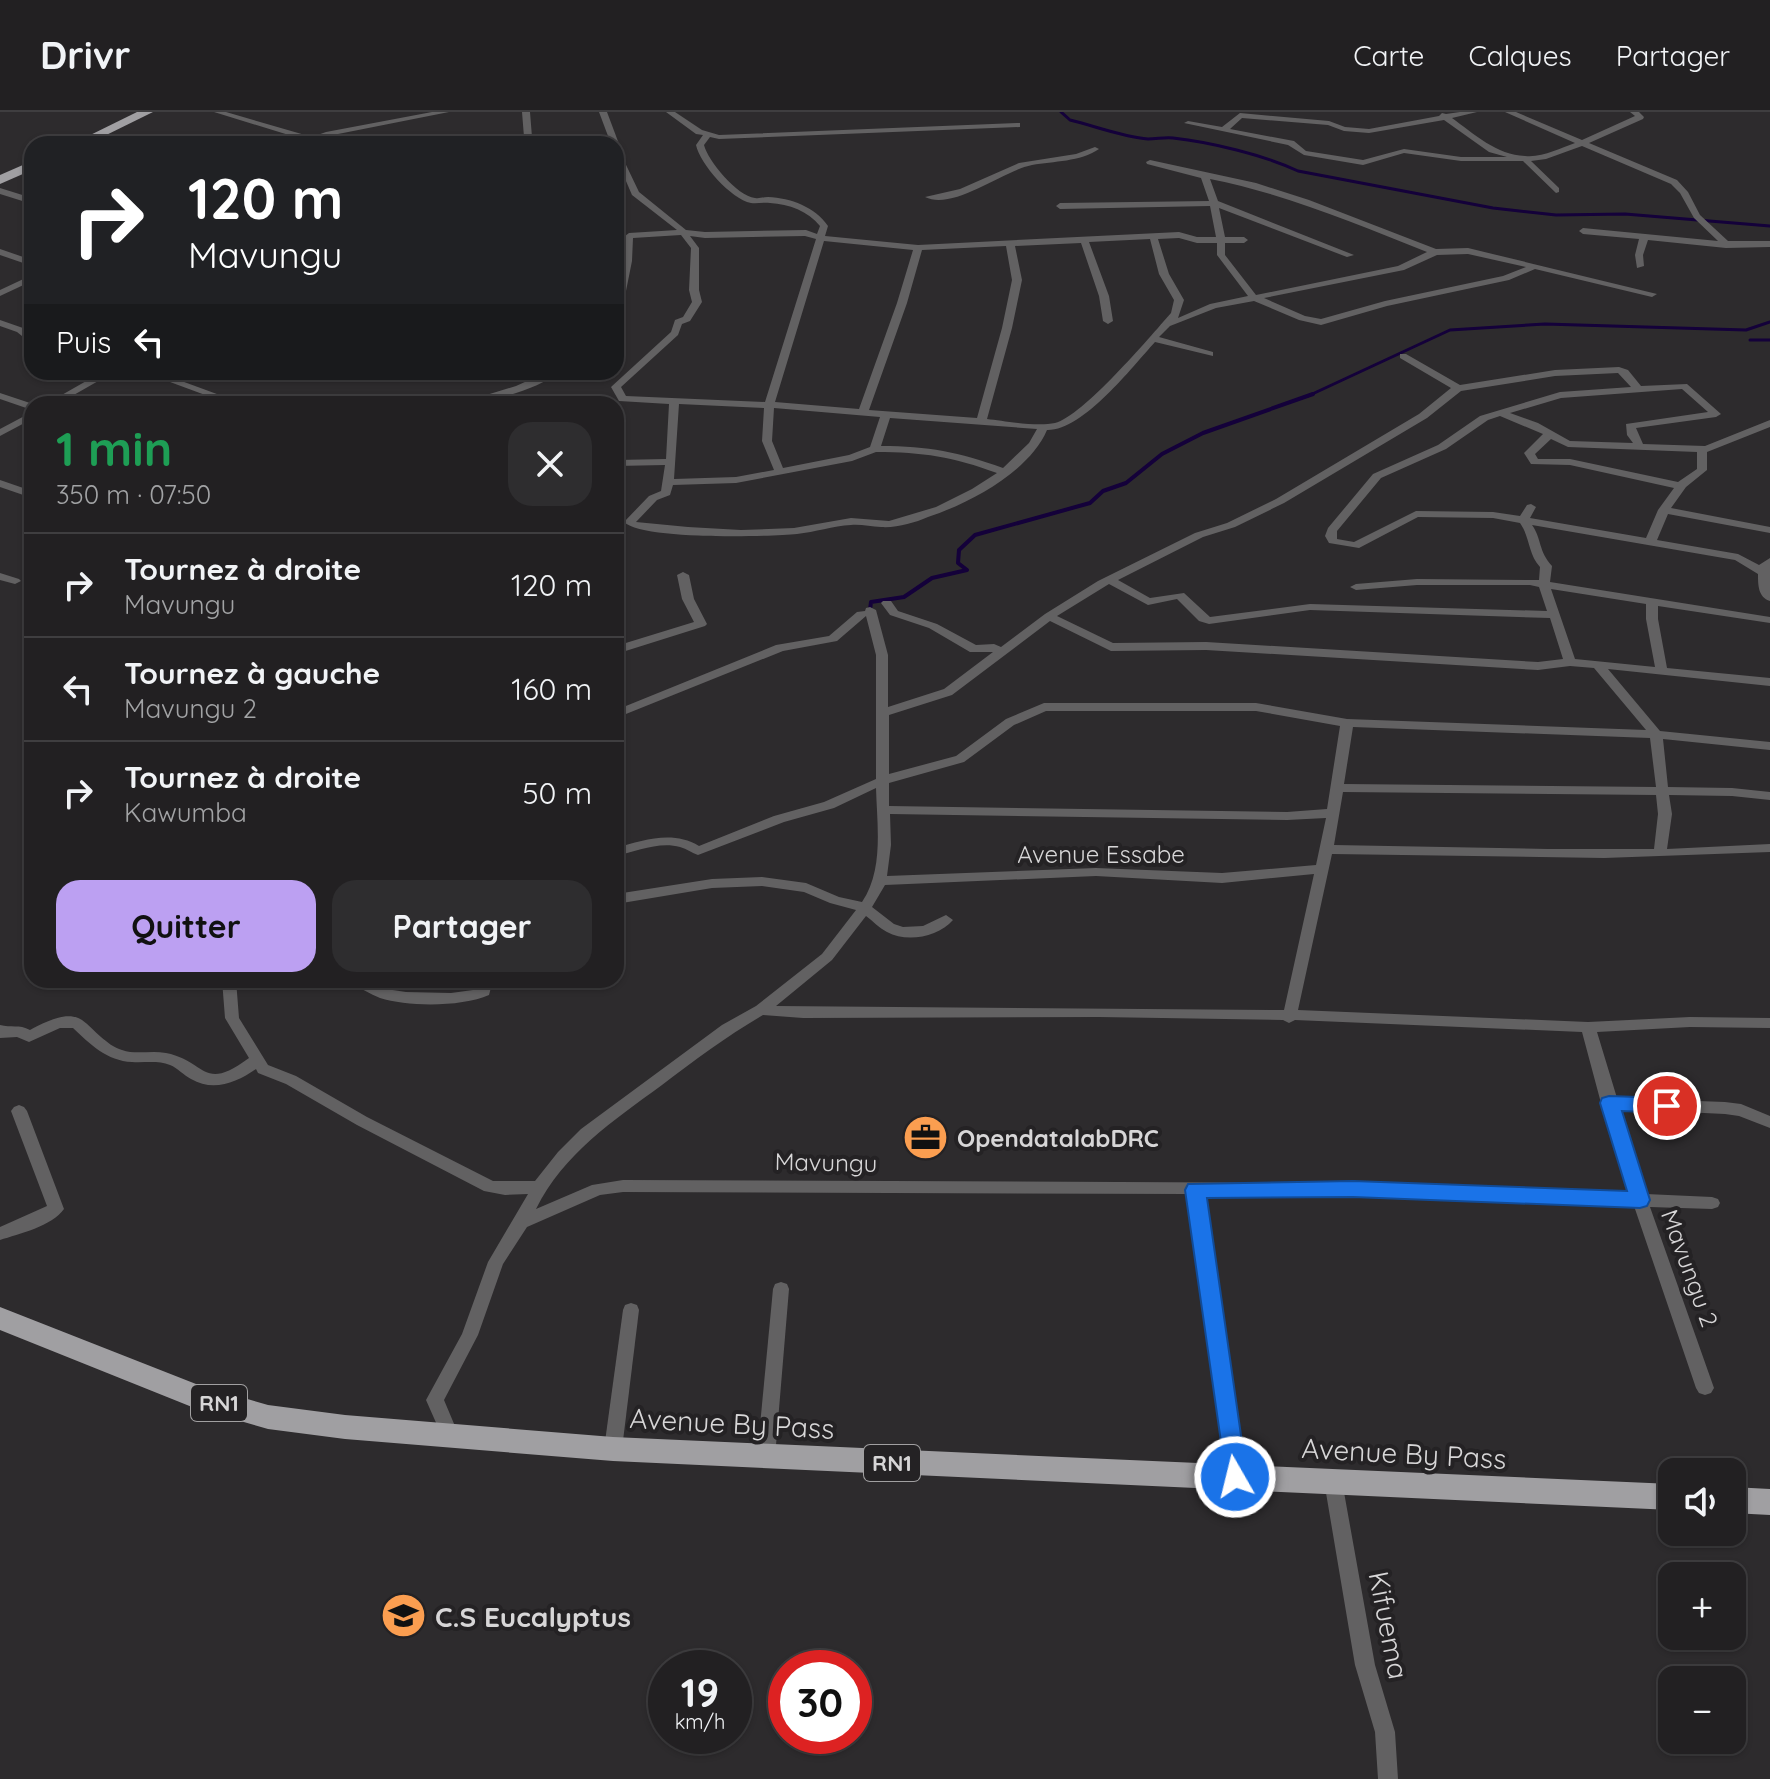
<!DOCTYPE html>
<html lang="fr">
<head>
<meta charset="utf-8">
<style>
  body { margin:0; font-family:Quicksand,sans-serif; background:#2e2d2f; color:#f1f3f6; height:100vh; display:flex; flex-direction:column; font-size:30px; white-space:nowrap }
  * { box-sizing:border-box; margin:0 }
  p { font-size:26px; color:#a2a3a5 }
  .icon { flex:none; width:44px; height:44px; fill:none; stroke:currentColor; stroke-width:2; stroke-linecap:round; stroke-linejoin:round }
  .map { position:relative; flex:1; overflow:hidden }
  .details { position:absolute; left:24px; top:284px; width:600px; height:592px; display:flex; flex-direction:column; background:#222022; border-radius:24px; box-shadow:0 2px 6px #0004,0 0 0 2px #3f3e40 }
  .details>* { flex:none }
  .guide { position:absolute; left:24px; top:24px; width:600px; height:244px; border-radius:24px; box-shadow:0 2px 6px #0004,0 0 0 2px #3f3e40; background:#202124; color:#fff; overflow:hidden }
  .controls { position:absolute; left:1658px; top:1346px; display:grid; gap:16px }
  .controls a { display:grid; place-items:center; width:88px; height:88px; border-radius:16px; background:#222022; box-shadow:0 2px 6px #0004,0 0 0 2px #3f3e40; font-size:40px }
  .speed { position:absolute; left:648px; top:1538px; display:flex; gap:16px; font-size:40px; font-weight:700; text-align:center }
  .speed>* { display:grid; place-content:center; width:104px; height:104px; border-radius:50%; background:#222022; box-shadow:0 2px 6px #0004,0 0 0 2px #3f3e40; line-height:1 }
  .speed small { font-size:20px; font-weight:400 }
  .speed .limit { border:12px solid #d22; background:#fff; color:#111 }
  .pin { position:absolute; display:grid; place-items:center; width:68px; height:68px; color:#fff; margin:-34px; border:4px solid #fff; border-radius:50%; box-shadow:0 2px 8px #0007 }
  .me { position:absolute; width:88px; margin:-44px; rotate:352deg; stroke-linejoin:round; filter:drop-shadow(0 0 6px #0008) }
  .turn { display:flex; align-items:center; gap:28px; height:168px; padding:0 32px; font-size:36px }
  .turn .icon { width:104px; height:104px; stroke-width:2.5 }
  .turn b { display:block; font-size:56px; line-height:68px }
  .then { display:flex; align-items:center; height:76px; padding:0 32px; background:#0003; gap:16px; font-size:30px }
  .round { display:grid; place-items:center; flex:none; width:84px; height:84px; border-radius:24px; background:#2e2d2f }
  .summary { display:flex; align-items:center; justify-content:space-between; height:136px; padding:0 32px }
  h1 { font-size:48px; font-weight:700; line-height:60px; color:#1e9e55 }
  .cta { display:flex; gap:16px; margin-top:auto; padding:16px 32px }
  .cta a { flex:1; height:92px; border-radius:24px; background:#bca0f2; color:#111; font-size:32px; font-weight:700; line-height:92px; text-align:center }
  .cta a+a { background:#2e2d2f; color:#f1f3f6 }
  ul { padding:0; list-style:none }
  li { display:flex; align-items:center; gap:24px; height:104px; padding:0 32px; border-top:2px solid #3f3e40 }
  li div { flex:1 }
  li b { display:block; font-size:30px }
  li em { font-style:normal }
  header { display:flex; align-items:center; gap:48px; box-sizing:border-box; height:112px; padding:0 40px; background:#222022; border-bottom:2px solid #3f3e40 }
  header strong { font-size:38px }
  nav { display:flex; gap:44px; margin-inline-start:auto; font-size:28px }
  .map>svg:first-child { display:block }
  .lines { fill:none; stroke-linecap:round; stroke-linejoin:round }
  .stream-far1 { stroke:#14013a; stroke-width:3 }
  .stream { stroke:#14013a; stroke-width:4 }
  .minor { fill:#626162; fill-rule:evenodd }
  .trunk { fill:#a09fa2; fill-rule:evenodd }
  .route { fill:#1a73e8; stroke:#114b97; stroke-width:2 }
  .labels { text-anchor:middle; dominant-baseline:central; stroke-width:8; stroke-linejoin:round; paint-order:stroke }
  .shield { fill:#242224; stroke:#a1a0a1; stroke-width:2 }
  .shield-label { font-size:22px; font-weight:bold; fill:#d7d6d7 }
  .street-label { font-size:24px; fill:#d7d6d7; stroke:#242224 }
  .poi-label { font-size:24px; font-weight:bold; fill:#d7d6d7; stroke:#242224; text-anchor:start }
  .near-street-label { font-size:28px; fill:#d7d6d7; stroke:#242224 }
  .near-poi-label { font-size:28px; font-weight:bold; fill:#d7d6d7; stroke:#242224; text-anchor:start }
</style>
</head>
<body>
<header>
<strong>Drivr</strong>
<nav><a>Carte</a><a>Calques</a><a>Partager</a></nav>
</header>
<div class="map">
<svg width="1770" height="1667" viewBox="0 0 1770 1667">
  <rect width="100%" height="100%" fill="#2d2b2d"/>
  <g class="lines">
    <g class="stream-far1">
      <path d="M1061 0 1070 8C1095 14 1123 25 1148 27 1157 27 1165 25 1173 26 1210 30 1264 43 1298 59L1493 96 1556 103 1625 102 1770 114"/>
      <path d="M1750 228H1770"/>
      <path d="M1308 284 1450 218 1545 212 1746 218 1770 210"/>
    </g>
    <path class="stream" d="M870 498 871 490 904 485 932 466 967 458 958 451 959 438 975 423 1090 391 1103 379 1126 371 1162 342 1203 321 1313 282"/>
    <g class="minor">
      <path d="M214 0H226L312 25 326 20 432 0H449L328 24 309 32H298L305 28Z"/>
      <path d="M522 0H530L532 25 528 32H520L524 25Z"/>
      <path d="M599 0H607L619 32 617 34 639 80 686 118 705 120 806 118 817 122 820 114C808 99 789 92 770 91 763 90 757 92 751 91 731 87 700 52 696 33L703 23 696 22 666 0H675L702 18 719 23 1017 11H1020V15L719 27 710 25 704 33C708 49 737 84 755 86 759 87 763 85 768 85 791 86 815 95 828 114L825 124 918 133 1179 120 1197 125H1216L1210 94 1060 97 1056 94 1060 91 1209 89 1201 66 1147 52 1146 50 1150 48 1256 71 1309 88 1436 137 1468 136 1657 182 1652 185 1535 157 1509 168 1387 194 1321 213 1299 208 1254 189 1216 196 1170 214 1159 225 1213 240V244L1155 230C1132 255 1083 319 1047 318 1029 360 970 391 928 405 914 411 897 416 881 415 871 415 861 412 851 413 833 414 815 420 797 422 767 425 642 428 624 410L649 384 661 379 665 353 616 354V348L666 347 669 292 619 289 611 275 671 220 675 208 683 205 692 190 689 178 691 136 681 123 633 126 632 149 621 204 616 207C616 179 623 152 625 124L629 121 677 118 632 83 616 46V32H611ZM1210 67C1286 82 1356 112 1427 140L1398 154 1256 183 1225 143V131H1244L1248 128 1244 125H1225L1219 96 1347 145 1354 143 1218 89ZM690 124 705 126 805 124 816 127 765 290 626 284 621 275 678 223 682 212 690 209 702 190 699 178V136ZM1179 126 1197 131H1217V143L1248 184 1210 192 1178 206 1184 188 1169 162 1158 127ZM1150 127 1159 162 1174 188 1171 201C1149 226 1083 304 1055 311 1037 315 1005 309 987 307L1012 216 1022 168 1015 134 1081 131 1099 184 1103 209 1108 212 1113 209 1109 184 1089 130ZM824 129 913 138 897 191 859 297 775 290ZM1006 134 1012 168 1002 216 977 306 869 298 907 191 922 138ZM1468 142 1526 155 1503 164 1385 189 1321 207 1305 204 1264 186 1404 158 1437 143ZM679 292 764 296 762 329 774 358 736 365 674 367ZM774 296 880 305 870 335 849 343 783 356 772 329ZM890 306 1037 317 1029 331 1003 356C958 340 929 334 881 334ZM876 340C923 340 953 345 997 361L972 377 936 395 889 409 851 406 794 416 741 418 688 415 636 410 657 388 670 383 673 373 736 371 852 349Z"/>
      <path d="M1460 0H1477L1452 6C1474 22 1497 43 1525 44 1542 46 1560 36 1575 31L1505 0H1516L1582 28 1635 4 1630 0H1639L1644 5 1643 7 1589 31 1677 68 1688 80 1700 103 1728 129H1770V135L1726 136 1648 128 1643 143 1644 154 1637 156 1635 143 1639 127 1583 122 1579 119 1583 116 1718 129 1694 106 1680 81 1671 72 1582 34 1546 47 1531 49 1559 76V80L1556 81 1523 49H1461L1404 41 1363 53 1304 43 1288 33 1184 11 1188 9 1222 15 1240 1 1329 9 1345 15 1369 17 1439 4 1442 1 1446 2ZM1242 6 1328 13 1344 19 1369 21 1444 8 1489 40 1507 45H1461L1404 37 1363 48 1306 39 1294 29 1230 17Z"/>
      <path d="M394 30H413L417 32H390Z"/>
      <path d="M1095 35 1099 37C1080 50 1054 49 1032 53 1002 59 953 99 925 85L960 77 1019 51 1076 42Z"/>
      <path d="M0 76 32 86V92L0 82Z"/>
      <path d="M0 137 32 148V154L0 143Z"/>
      <path d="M32 163V169L0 184V178Z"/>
      <path d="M0 208 23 216 32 224V232L17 220 0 214Z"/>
      <path d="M1400 242H1406L1460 273 1555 258 1619 255 1628 258 1641 274 1687 272 1721 302 1716 305 1636 316 1643 332 1705 334 1770 308V315L1707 340V358L1686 375 1671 396 1770 415V421L1668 402 1657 428 1738 442 1759 453 1770 446V489C1758 485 1758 473 1758 462L1735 448 1532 413C1542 427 1538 439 1552 454L1550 470 1770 505V511L1658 494V507L1667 556 1770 566V574L1608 557 1660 619 1770 630V638L1663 627 1668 675 1732 676 1770 680V688L1732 684 1669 683 1672 702 1667 737 1770 732V740L1604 746 1332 742 1298 898 1588 910 1690 905 1770 906V916L1690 915 1597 920 1617 986 1725 990 1741 992 1770 1004V1016L1739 1004 1725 1002 1620 997 1646 1082 1712 1085 1718 1087 1720 1091 1718 1095 1712 1097 1650 1095 1714 1276 1711 1281 1705 1283 1699 1281 1696 1276 1634 1094 1353 1083 1204 1082 1244 1365 1241 1371 1235 1373 1229 1371 1226 1365 1188 1082 623 1080 600 1083 527 1115 503 1152 478 1223 444 1288 460 1326 457 1331 451 1334 445 1331 426 1288 462 1222 488 1150 528 1082 505 1083 484 1079 357 1013 286 972 258 961 256 957C236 971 213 980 191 967 183 963 178 956 170 953 158 948 144 951 132 950 107 949 90 932 73 916H60L29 930 17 925 0 926V913C11 916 19 912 30 918 44 911 66 898 82 908 89 913 95 920 101 925 107 930 114 936 122 938 136 943 151 938 166 941 207 949 202 981 249 946L225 906 222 868H236L239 906 268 953 296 964 367 1005 493 1069H535L558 1040 581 1017 722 913 756 894 822 842 856 798 830 791 804 780 762 774 712 776 616 792V782L712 767 762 765 806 771 839 785 862 790C884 758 877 713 876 676L834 696 784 710 698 743C692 741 687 737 680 735 660 729 636 739 616 744V736C643 728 673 718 699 734L774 704 824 690 876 667V543L866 504 837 529 783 539 616 606V598L776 533 829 524 857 500 865 499 866 496 870 495 876 498 888 543V595L944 577 993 540H970L929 516 890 503 881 491 883 489H891L898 499 937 512 976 533 994 532 1001 535 1045 502 1098 469 1195 421 1227 411 1276 387 1419 302 1451 276 1400 246ZM1618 261 1631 275 1560 280 1480 304 1438 333 1373 362 1328 416 1325 424 1329 431 1359 436 1418 405 1493 406 1520 411C1530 425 1528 442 1540 455L1539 468 1417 467 1356 472 1350 475 1356 478 1417 473H1530L1539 475 1547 499 1310 492 1210 505 1184 481 1150 486 1118 468 1203 425 1235 415 1284 391 1427 306 1461 279 1555 264ZM1682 277 1708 300 1626 312 1627 323 1633 331 1570 329 1538 311 1510 301 1561 286ZM1500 304 1543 322 1524 341 1531 352 1570 353 1674 376 1658 398 1646 426 1530 406 1536 395 1531 392 1527 393 1520 404 1493 400 1416 399 1354 430 1337 427V419L1381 366 1446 337 1488 308ZM1551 327 1568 335 1697 340V357L1678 370 1570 347H1538L1535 342ZM1109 472 1148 493 1177 487 1199 509 1209 512 1310 498 1550 506 1563 547 1538 550 1206 530 1113 531 1057 504ZM1551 477 1646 492V507L1655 555 1575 547ZM1050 509 1111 539 1206 538 1538 558 1570 554 1594 556 1646 618 1347 607 1256 591H1044L1006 607 956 644 889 662V603L952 583ZM1046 599H1256L1340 614 1327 697 1287 700 889 694V671L964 650 1014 613ZM1353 615 1650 626 1656 675 1344 672ZM1343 680 1656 683 1658 702 1654 737H1548L1334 733ZM890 702 1287 708 1326 706 1316 753 1222 761 1096 756 887 764 891 733ZM1314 762 1284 898 776 894 832 848 866 804C873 809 879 816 887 820 907 831 938 825 953 808L946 803 923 814 903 815 894 812 872 795 885 773 1096 764 1222 771ZM763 903 803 906 1099 905 1283 908 1289 911 1295 908 1582 920 1601 991 1630 1082 1353 1071 623 1068 592 1073 536 1097C564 1041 613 1009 662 973 695 948 727 924 763 903Z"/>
      <path d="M102 260H114L58 292H46Z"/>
      <path d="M143 260H157L225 285 216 287Z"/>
      <path d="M547 260H560C536 278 487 292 457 292L516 274Z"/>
      <path d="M0 281 33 292 32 298 0 287Z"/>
      <path d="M32 300V307L0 324V317Z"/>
      <path d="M0 368 32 379V386L0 375Z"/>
      <path d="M683 460 689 463 694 487 707 512 705 514 616 542V534L694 510 682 487 677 463Z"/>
      <path d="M0 461 19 467 21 469 15 472 0 468Z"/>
      <path d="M349 868H368L386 877 406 880 451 881 473 878 477 876 479 868H493L489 883C462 895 408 895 380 886 370 882 361 876 351 872Z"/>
      <path d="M19 993 24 995 27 999 64 1097C52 1114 19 1122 0 1128V1115L47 1094 11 999 14 995Z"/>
      <path d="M781 1170 787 1172 789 1177 775 1345 772 1351 766 1353 760 1351 757 1345 773 1177 775 1172Z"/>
      <path d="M631 1191 637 1193 639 1198 622 1337 619 1343 613 1345 607 1343 604 1337 623 1198 625 1193Z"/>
      <path d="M1333 1361 1339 1363 1342 1369 1375 1553 1395 1620 1398 1667H1378L1375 1620 1355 1553 1324 1369 1327 1363Z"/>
    </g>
    <g class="trunk">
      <path d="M137 0H153L88 32H72Z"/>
      <path d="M32 49V58L0 72V63Z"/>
      <path d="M0 1195 196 1272 268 1293 345 1303 613 1325 1672 1372V1398L613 1349 345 1327 268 1317 192 1295 0 1218Z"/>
      <path d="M1732 1375 1770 1377V1403L1732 1401Z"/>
    </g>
  </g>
  <path class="route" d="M1609 984 1667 986 1674 989 1677 994 1674 999 1667 1001 1622 999 1650 1088 1647 1094 1640 1096 1353 1085 1207 1086 1247 1365 1244 1372 1235 1375 1227 1372 1185 1078 1188 1072 1353 1069 1627 1079 1600 991 1602 986Z"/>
  <defs>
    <symbol id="office-disc" viewBox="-11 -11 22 22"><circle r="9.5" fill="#fb9e50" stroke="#242224"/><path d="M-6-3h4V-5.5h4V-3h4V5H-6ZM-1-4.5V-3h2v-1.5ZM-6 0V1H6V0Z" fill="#111"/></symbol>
    <symbol id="school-disc" viewBox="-11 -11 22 22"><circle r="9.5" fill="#fb9e50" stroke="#242224"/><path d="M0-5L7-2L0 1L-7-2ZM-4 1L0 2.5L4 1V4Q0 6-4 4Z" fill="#111"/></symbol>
  </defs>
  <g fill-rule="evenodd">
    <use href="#office-disc" x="900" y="1000" width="51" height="51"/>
    <use href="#school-disc" x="378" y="1478" width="51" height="51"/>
  </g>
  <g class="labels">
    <g class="shield">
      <rect x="191" y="1273" width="56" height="36" rx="6"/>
      <rect x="864" y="1333" width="56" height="36" rx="6"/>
    </g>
    <g class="shield-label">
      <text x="219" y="1291">RN1</text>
      <text x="892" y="1351">RN1</text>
    </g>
    <g class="street-label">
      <text x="1101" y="742">Avenue Essabe</text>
      <text transform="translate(826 1050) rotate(1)">Mavungu</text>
      <text transform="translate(1690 1156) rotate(70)">Mavungu 2</text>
    </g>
    <g class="poi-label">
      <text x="957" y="1026">OpendatalabDRC</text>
    </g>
    <g class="near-street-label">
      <text transform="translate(732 1311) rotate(3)">Avenue By Pass</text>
      <text transform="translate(1404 1341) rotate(3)">Avenue By Pass</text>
      <text transform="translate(1389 1513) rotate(79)">Kifuema</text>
    </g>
    <g class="near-poi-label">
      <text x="435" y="1504">C.S Eucalyptus</text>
    </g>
  </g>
</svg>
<div class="controls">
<a><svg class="icon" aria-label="sound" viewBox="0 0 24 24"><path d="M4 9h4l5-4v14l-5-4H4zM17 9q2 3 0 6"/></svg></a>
<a>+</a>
<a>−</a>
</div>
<div class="speed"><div>19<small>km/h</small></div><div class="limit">30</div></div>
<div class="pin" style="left:1667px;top:994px;background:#d93025"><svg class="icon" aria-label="arrive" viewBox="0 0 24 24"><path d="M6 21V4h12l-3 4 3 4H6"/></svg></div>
<svg class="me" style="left:1235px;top:1365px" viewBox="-20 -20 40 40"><circle r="17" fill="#1a73e8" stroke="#fff" stroke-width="3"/><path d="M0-11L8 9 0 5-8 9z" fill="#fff"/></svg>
<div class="guide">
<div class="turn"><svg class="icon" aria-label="right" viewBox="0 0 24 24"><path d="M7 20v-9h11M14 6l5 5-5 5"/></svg><div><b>120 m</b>Mavungu</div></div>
<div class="then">Puis<svg class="icon" aria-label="left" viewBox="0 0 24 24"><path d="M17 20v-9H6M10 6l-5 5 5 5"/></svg></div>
</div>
<section class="details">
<div class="summary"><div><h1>1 min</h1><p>350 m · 07:50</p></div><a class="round"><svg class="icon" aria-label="close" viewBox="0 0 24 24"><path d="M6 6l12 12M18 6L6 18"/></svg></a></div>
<ul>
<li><svg class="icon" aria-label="right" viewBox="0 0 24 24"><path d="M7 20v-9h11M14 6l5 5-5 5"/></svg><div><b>Tournez à droite</b><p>Mavungu</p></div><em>120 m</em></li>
<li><svg class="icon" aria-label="left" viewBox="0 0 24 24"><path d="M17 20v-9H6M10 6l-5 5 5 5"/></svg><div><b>Tournez à gauche</b><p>Mavungu 2</p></div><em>160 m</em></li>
<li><svg class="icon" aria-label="right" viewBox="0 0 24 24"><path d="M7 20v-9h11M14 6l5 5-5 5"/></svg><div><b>Tournez à droite</b><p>Kawumba</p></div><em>50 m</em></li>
</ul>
<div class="cta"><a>Quitter</a><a>Partager</a></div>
</section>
</div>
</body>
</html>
